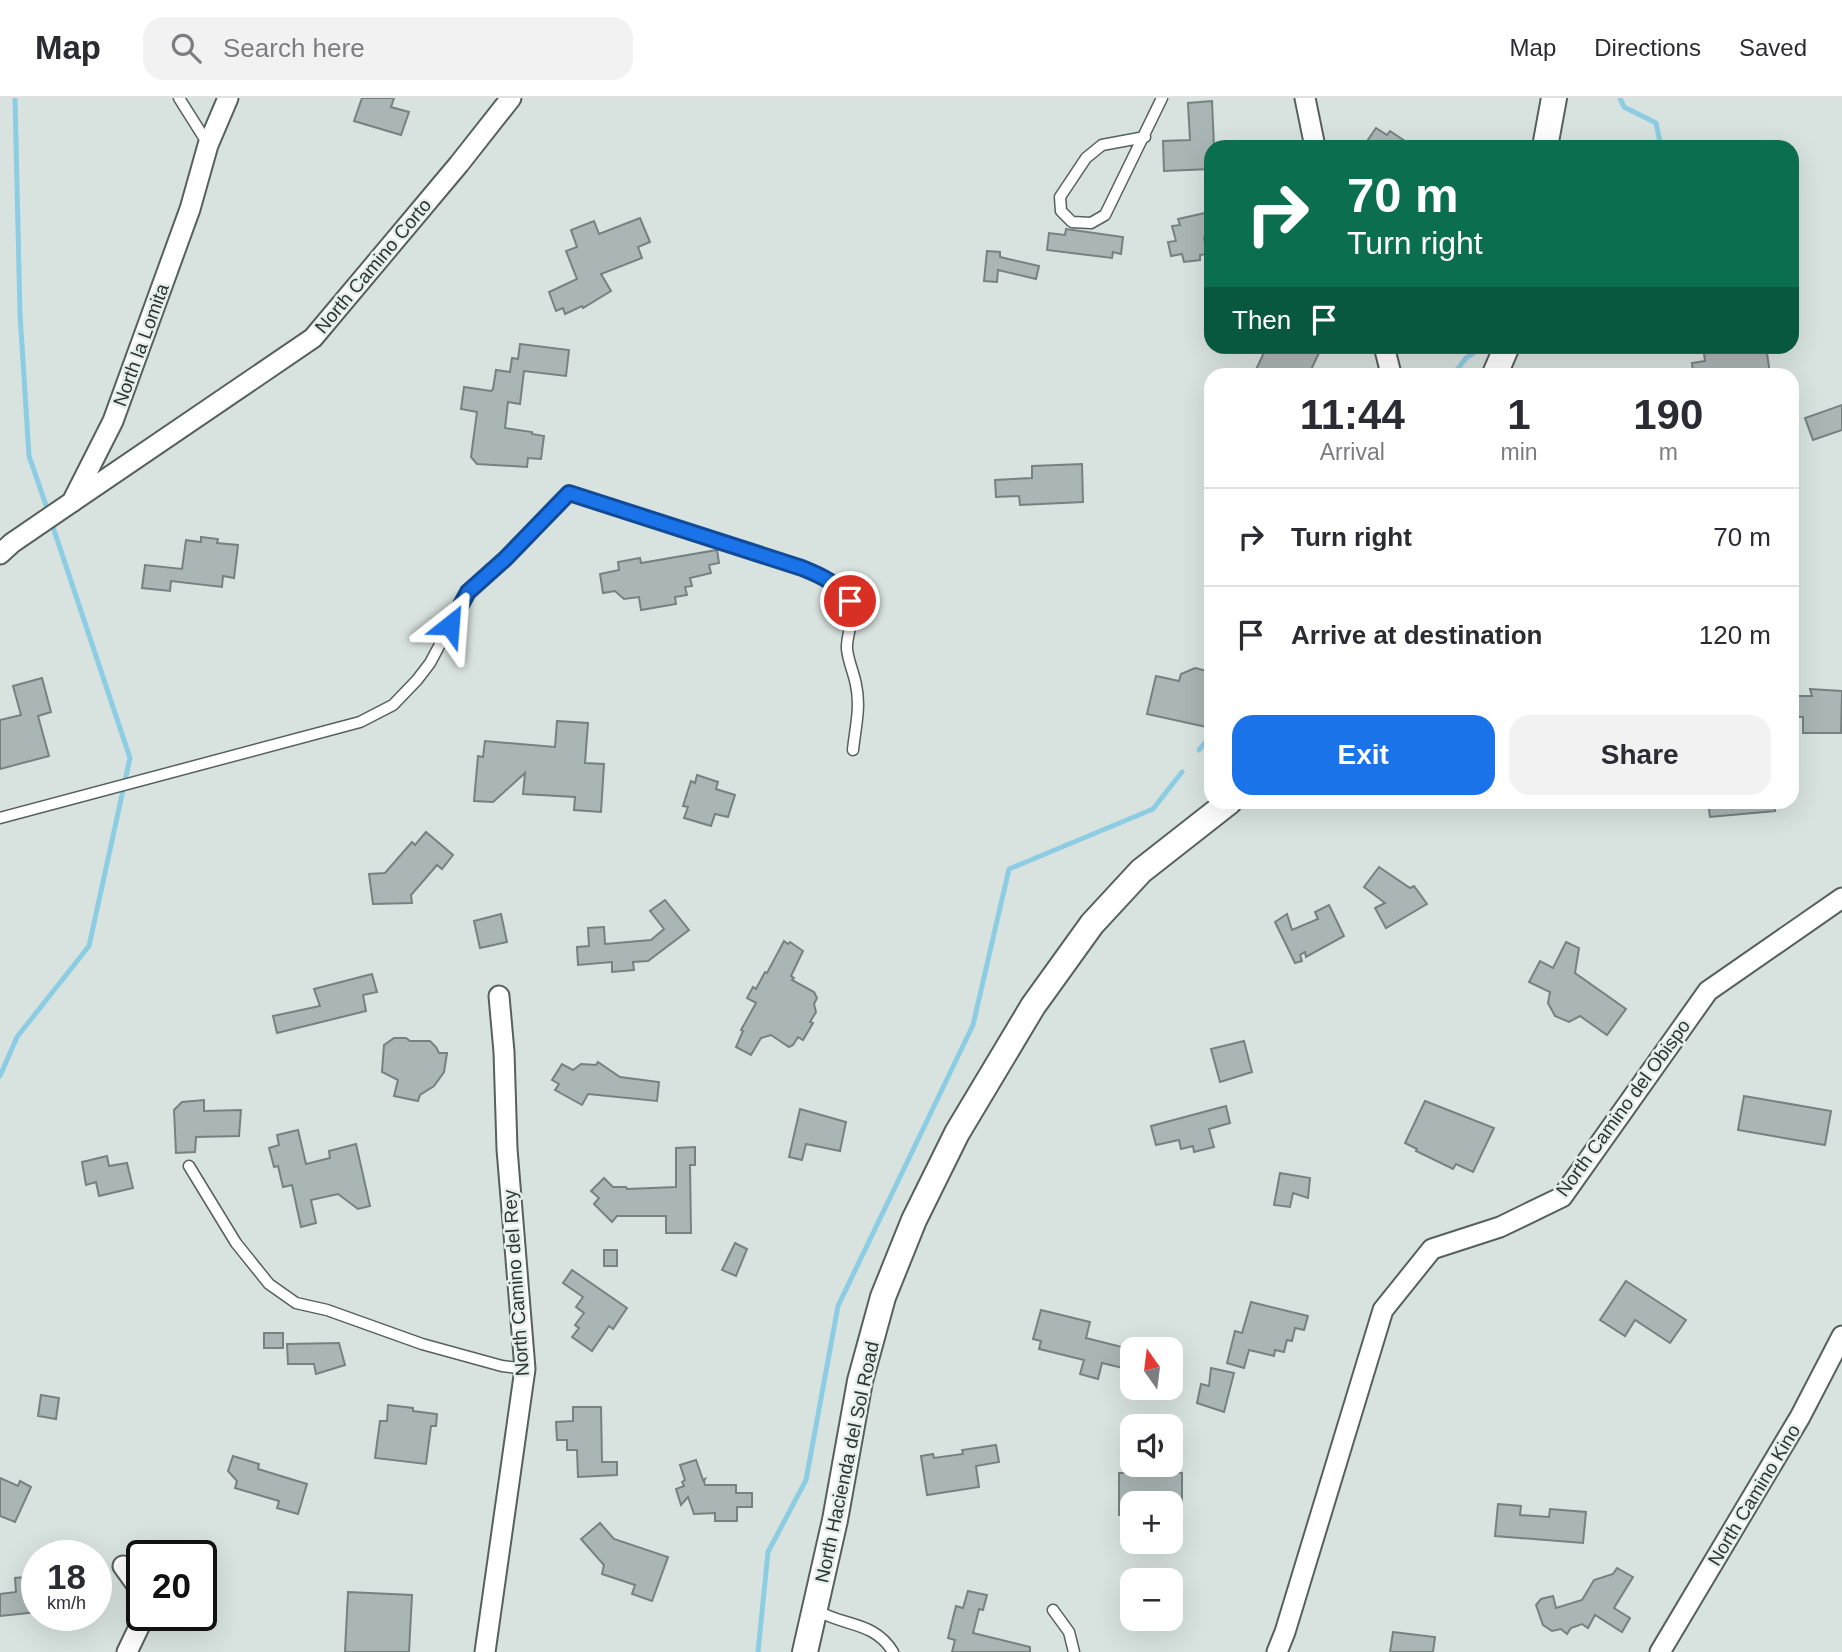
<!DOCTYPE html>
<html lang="en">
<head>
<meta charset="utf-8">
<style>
  body { margin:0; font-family:Helvetica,sans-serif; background:#f2f2f3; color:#2b2b33; height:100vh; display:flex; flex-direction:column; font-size:26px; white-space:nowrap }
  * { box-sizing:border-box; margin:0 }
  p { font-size:23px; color:#7c7c81 }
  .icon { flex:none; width:38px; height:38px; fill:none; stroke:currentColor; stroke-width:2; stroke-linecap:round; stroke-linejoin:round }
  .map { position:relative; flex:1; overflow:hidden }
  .details { position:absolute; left:1204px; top:270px; width:595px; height:441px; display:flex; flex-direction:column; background:#fff; border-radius:21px; box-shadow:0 7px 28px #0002 }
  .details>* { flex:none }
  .guide { position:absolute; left:1204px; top:42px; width:595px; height:214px; border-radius:21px; box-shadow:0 7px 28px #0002; background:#0b6e4f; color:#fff; overflow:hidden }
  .needle { width:46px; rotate:346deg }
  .controls { position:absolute; left:1120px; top:1239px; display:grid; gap:14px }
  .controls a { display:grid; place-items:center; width:63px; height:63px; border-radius:14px; background:#fff; box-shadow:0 7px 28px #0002; font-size:35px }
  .speed { position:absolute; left:21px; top:1442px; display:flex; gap:14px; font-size:35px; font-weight:700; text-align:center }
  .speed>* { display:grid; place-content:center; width:91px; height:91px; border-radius:50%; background:#fff; box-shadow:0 7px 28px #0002; line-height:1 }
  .speed small { font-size:18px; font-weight:400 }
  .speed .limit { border:4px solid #111; border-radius:10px; background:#fff; color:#111 }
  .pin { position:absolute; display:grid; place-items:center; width:60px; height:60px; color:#fff; margin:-30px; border:4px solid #fff; border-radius:50%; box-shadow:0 2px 7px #0007 }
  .me { position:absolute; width:77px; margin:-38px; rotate:28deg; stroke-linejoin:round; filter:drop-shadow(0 0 5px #0008) }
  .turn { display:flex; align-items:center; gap:24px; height:147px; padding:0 28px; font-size:32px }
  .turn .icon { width:91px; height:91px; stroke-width:2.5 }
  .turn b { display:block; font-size:49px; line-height:60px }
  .then { display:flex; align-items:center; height:66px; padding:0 28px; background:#0003; gap:14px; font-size:26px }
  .eta { display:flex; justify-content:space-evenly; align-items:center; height:119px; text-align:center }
  .eta b { font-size:42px; font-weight:600; line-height:49px }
  .action { display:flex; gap:14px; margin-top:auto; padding:14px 28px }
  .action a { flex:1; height:80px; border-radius:21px; background:#1a73e8; color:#fff; font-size:28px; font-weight:600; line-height:80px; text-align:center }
  .action a+a { background:#f2f2f3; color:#2b2b33 }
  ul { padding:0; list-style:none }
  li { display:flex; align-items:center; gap:21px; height:98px; padding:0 28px; border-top:2px solid #e1e1e2 }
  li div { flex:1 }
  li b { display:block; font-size:26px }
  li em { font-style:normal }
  header { display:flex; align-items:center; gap:42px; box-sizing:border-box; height:98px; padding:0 35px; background:#fff; border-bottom:2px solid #e1e1e2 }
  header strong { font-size:33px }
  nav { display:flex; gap:38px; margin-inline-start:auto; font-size:24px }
  .search { width:490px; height:63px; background:#f2f2f3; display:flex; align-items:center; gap:18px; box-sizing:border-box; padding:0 24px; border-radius:21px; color:#7c7c81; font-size:26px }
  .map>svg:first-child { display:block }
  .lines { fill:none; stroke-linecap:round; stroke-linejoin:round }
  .stream { stroke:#8dcde3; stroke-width:5 }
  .building { fill:#aab5b5; stroke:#768181; stroke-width:2 }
  .service-casing { stroke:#56605d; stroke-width:13 }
  .minor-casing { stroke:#56605d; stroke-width:23 }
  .tertiary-casing { stroke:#56605d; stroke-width:28 }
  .service { stroke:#fff; stroke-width:10 }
  .minor { stroke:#fff; stroke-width:19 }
  .tertiary { stroke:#fff; stroke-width:24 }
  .route-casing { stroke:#114b97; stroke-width:18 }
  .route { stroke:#1a73e8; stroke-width:12 }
  .labels { text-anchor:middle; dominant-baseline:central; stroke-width:5; stroke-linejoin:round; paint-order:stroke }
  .street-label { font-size:19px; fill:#2f3332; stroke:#e5f0ec }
</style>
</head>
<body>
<header>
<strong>Map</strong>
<div class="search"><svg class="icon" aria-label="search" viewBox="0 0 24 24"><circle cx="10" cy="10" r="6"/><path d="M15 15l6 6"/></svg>Search here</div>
<nav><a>Map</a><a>Directions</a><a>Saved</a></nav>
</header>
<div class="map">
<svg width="1842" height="1554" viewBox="0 0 1842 1554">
  <rect width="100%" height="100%" fill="#d8e3df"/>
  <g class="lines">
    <g class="stream">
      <path d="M15 0 20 216 29 358 48 413"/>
      <path d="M1620 0 1624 9 1656 25 1661 49"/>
      <path d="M1454 276 1466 260 1485 248"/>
      <path d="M1199 652 1211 637"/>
      <path d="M0 978 17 939 89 848 130 660 51 423"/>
      <path d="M758 1554 768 1454 806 1382 838 1208 973 927 1009 771 1153 711 1182 674"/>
    </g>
  </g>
  <g class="building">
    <path d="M362 0H394L391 9 409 14 401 37 354 23Z"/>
    <path d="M1212 3 1214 49H1211V71L1164 73 1163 43 1190 42 1188 5Z"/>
    <path d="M1376 30 1387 37 1390 33 1414 49H1363Z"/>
    <path d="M1205 115 1210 138 1204 140 1207 156 1200 157V162L1184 164 1182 156 1171 158 1168 144 1176 143 1172 128 1180 127 1178 121Z"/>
    <path d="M640 120 650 144 638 149 642 160 601 176 611 193 583 210 582 208 565 216 563 210 556 213 549 194 577 181 566 153 577 149 571 132 594 123 599 136Z"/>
    <path d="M1066 131 1123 139 1121 156 1113 154 1112 160 1047 152 1049 135 1065 137Z"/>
    <path d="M987 153 1000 154V159L1039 168 1036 181 998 172 997 184 984 183Z"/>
    <path d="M520 246 569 252 566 278 524 273 520 306 508 304 505 330 532 334V336L544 338 541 361 528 360 527 369 477 366 471 359 477 314 461 311 464 289 491 293 493 291 496 272 510 274 512 260 518 261Z"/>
    <path d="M1267 248H1305L1319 255 1309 276H1300L1286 271 1284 276H1254Z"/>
    <path d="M1703 248H1732L1733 253 1766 248 1770 276H1693L1692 265 1705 263Z"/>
    <path d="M1842 307V332L1813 342 1805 320Z"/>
    <path d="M1082 366 1083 404 1020 407 1019 398 996 399 995 382 1032 380V368Z"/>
    <path d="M201 439 218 441 217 445 238 447 234 480 223 478 222 489 171 483 170 493 142 490 145 467 182 471 186 442 201 444Z"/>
    <path d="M717 452 719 465 709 467 711 475 690 480 692 488 685 489 687 497 675 499 676 506 641 512 639 499 624 501 615 493 603 495 600 476 619 472 618 464 640 460 641 465Z"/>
    <path d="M1195 570 1211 574V630L1147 616 1156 578 1179 583 1181 576Z"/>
    <path d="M42 580 51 614 38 618 49 658 0 671V622L21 617 13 588Z"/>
    <path d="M1810 591 1842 593 1841 635H1803V619H1792V598H1812Z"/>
    <path d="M557 623 588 625 585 665 604 666 601 714 574 712 575 699 523 696 525 675 493 704 474 703 478 658 483 659 485 643 555 649Z"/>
    <path d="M697 677 718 684 716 691 735 697 728 719 715 716 711 728 684 720 688 709 683 708 691 683 695 685Z"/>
    <path d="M1708 704H1775V713L1710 719Z"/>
    <path d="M426 734 453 757 442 771 437 767 411 797 412 805 373 806 369 776 385 775 412 744 415 747Z"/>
    <path d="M1379 769 1410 790 1414 788 1427 806 1386 830 1375 810 1385 805 1364 789Z"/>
    <path d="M665 802 689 832 648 863 633 864 634 872 612 874V864L578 867 577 849 589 848 588 830 604 829 605 846 651 842 664 831 650 813Z"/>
    <path d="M1329 807 1344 838 1306 859 1305 854 1300 857 1302 863 1295 865 1275 824 1287 816 1292 832 1318 821 1315 814Z"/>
    <path d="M501 816 507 844 480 850 474 823Z"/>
    <path d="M784 843 788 846 790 844 803 853 791 878 794 880 792 882 814 894 817 900 814 906 816 914 810 924 813 925 803 942 798 939 793 947 789 949 771 937 761 940 751 957 736 949 743 933 741 932 756 905 747 900 753 889 756 891 765 874 767 875Z"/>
    <path d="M1566 844 1579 850 1575 875 1626 911 1607 937 1580 918 1569 924 1555 918 1548 905 1550 894 1529 884 1540 863 1553 870Z"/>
    <path d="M372 876 377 894 363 897 366 913 277 935 273 918 320 908 314 891Z"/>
    <path d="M394 940H406L410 943H430L436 949 439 955H447L444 974 434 988 420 997 418 1003 394 998 398 982 382 974 384 947Z"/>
    <path d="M1244 943 1252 974 1220 984 1211 951Z"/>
    <path d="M598 964 620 979 659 984 657 1003 588 996 582 1007 555 992 559 986 552 982 562 966 573 972 581 966 596 967Z"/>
    <path d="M1744 998 1831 1013 1825 1047 1738 1032Z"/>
    <path d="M204 1002V1013L241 1012 239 1038 196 1039 195 1054 176 1055 174 1012 182 1004Z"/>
    <path d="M1425 1003 1494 1030 1473 1074 1456 1066 1453 1071 1416 1053 1417 1051 1405 1045Z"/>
    <path d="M1226 1008 1230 1025 1209 1031 1214 1049 1194 1054 1193 1048 1181 1051 1179 1042 1156 1047 1151 1028Z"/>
    <path d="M800 1011 846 1024 840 1053 806 1046 802 1062 789 1059Z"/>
    <path d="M298 1032 306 1066 330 1060 329 1053 356 1046 370 1108 358 1111 338 1096 311 1102 316 1125 301 1129 292 1087 283 1089 278 1068 274 1069 269 1050 279 1047 277 1037Z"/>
    <path d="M695 1049V1067H690L691 1135H666V1118H617L612 1124 594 1106 599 1100 591 1093 604 1080 613 1089H626L627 1091 676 1089V1050Z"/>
    <path d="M107 1058 109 1068 127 1065 133 1090 99 1098 96 1084 86 1087 82 1064Z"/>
    <path d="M1280 1075 1310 1080 1308 1100 1293 1095 1290 1109 1274 1107Z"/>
    <path d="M735 1145 747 1151 736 1178 722 1172Z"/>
    <rect x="604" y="1152" width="13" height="16"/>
    <path d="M572 1172 627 1210 613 1231 609 1228 592 1253 572 1239 579 1230 575 1227 584 1215 576 1209 583 1199 563 1185Z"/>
    <path d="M1626 1183 1686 1222 1670 1245 1635 1222 1625 1238 1600 1222Z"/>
    <path d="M1251 1204 1308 1218 1304 1232 1295 1230 1292 1243 1287 1242 1284 1254 1275 1252 1274 1258 1249 1252 1244 1270 1227 1265 1235 1233 1242 1235Z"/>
    <path d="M1041 1212 1090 1224 1086 1240 1126 1250 1127 1271 1102 1265 1098 1281 1080 1276 1084 1262 1039 1251 1041 1243 1033 1241Z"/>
    <rect x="264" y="1235" width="19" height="15"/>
    <path d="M339 1245 345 1267 316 1276 314 1266H288L287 1246Z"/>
    <path d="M1211 1270 1234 1275 1224 1314 1197 1305 1201 1286 1209 1288Z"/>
    <path d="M41 1297 59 1300 56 1321 38 1318Z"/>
    <path d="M388 1307 413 1310V1313L437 1316 436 1328H431L426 1366 375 1360 380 1323H387Z"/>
    <path d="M573 1309H601L602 1364H617V1377L578 1379 577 1352H567V1342H557L556 1324 573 1323Z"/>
    <path d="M996 1347 999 1364 976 1368 979 1389 927 1397 921 1358 933 1356 934 1360 963 1356 962 1352Z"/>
    <path d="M233 1358 259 1366 258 1371 307 1386 298 1416 277 1410 279 1403 235 1390 237 1383 228 1373Z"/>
    <path d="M696 1362 703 1382 705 1381 704 1383 705 1387H736V1395H752V1409H737V1423H715V1415L694 1416 688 1399 681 1407 676 1391 684 1388 682 1384 685 1382 680 1367Z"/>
    <path d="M1119 1375H1182V1405H1132V1417H1119Z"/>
    <path d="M0 1380 18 1388 20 1383 31 1389 15 1424 0 1418Z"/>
    <path d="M1498 1406 1521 1408 1520 1417 1549 1419 1550 1411 1586 1414 1583 1445 1495 1438Z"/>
    <path d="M600 1425 614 1441 668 1459 652 1503 632 1496 635 1487 602 1476 604 1467 581 1441Z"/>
    <path d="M1617 1470 1633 1479 1614 1510 1630 1520 1622 1534 1595 1517 1588 1530 1582 1526 1571 1530 1567 1536 1561 1531 1552 1533 1543 1527 1536 1507 1541 1501 1553 1498 1556 1510 1582 1502 1594 1482 1613 1476Z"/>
    <path d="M37 1478V1514L0 1518V1496L16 1494 15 1480Z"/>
    <path d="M968 1493 987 1497 983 1512 979 1511 973 1535 1030 1549V1554H952L955 1542 948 1540 956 1508 963 1510Z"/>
    <path d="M348 1494 412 1497 409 1554H345Z"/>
    <path d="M1393 1534 1435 1539 1433 1554H1390Z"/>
  </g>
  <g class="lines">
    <defs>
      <g id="service">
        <path d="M179 0 208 46"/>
        <path d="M1145 39 1102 47 1086 60 1060 99 1061 113 1072 124 1091 125 1105 117 1162 0"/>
        <path d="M0 720 360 624 393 607 417 582 430 565 468 494 505 461 569 395 802 470C819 477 841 484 849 503 857 519 846 535 847 551 848 563 854 575 856 587 861 609 855 631 853 652"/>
        <path d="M189 1068 236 1145 269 1186 296 1205 327 1212 422 1246 502 1268 525 1271"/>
        <path d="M816 1512C845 1529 874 1523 893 1554"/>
        <path d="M1053 1512 1069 1534 1074 1554"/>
      </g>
      <g id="minor">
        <path d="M1305 0 1315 49"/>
        <path d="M1384 248 1391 276"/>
        <path d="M72 404 313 240 459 66 511 0"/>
        <path d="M0 456 12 445 72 404 113 323 190 111 208 47 228 0"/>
        <path d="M123 1468 136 1486 142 1504"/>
        <path d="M127 1554 140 1527 142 1505"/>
        <path d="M485 1554 525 1271 507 1051 504 954 499 898"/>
        <path d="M1277 1554 1285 1534 1383 1212 1432 1151 1500 1129 1562 1099 1708 893 1842 800"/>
        <path d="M1660 1554 1800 1319 1842 1238"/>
      </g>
      <g id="tertiary">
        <path d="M1545 49 1554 0"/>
        <path d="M1495 276 1507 248"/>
        <path d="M805 1554 835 1422 860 1283 883 1199 914 1122 957 1035 1033 908 1092 826 1141 773 1229 704"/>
      </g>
    </defs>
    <use href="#service" class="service-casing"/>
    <use href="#minor" class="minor-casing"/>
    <use href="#tertiary" class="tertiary-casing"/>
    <use href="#service" class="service"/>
    <use href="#minor" class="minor"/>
    <use href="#tertiary" class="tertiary"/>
  </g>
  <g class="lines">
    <defs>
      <path id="route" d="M450 527 468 494 505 461 569 395 802 470C822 478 837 485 850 503"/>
    </defs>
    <use href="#route" class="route-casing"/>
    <use href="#route" class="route"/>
  </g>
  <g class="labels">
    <g class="street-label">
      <text transform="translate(373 168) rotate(-50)">North Camino Corto</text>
      <text transform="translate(141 247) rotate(-70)">North la Lomita</text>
      <text transform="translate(1623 1010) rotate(-54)">North Camino del Obispo</text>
      <text transform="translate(516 1185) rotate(-94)">North Camino del Rey</text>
      <text transform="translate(847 1364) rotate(-78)">North Hacienda del Sol Road</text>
      <text transform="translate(1754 1397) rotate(-59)">North Camino Kino</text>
    </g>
  </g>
</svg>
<div class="controls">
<a><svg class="needle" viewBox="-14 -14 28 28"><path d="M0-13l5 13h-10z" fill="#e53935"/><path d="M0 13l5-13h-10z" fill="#7c7c81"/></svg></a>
<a><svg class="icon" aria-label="sound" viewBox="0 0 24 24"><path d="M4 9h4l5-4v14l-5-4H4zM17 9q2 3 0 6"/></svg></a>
<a>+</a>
<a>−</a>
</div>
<div class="speed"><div>18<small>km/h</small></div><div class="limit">20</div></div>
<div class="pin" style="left:850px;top:503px;background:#d93025"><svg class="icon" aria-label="arrive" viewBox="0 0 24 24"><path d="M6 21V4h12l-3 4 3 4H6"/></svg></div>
<svg class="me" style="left:450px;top:527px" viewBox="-20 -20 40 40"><path d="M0-17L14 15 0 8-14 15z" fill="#1a73e8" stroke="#fff" stroke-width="4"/></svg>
<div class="guide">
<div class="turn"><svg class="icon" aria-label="right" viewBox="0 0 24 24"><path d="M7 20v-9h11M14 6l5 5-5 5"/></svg><div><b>70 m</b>Turn right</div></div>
<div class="then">Then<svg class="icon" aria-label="arrive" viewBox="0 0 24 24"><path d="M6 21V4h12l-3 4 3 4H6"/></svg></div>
</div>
<section class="details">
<div class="eta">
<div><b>11:44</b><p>Arrival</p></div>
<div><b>1</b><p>min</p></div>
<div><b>190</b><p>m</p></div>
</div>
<ul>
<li><svg class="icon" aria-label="right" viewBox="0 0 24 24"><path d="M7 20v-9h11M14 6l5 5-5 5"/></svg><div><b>Turn right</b></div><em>70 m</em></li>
<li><svg class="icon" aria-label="arrive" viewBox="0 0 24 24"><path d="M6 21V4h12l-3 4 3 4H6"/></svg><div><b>Arrive at destination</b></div><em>120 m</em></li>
</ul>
<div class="action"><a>Exit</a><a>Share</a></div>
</section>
</div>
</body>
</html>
